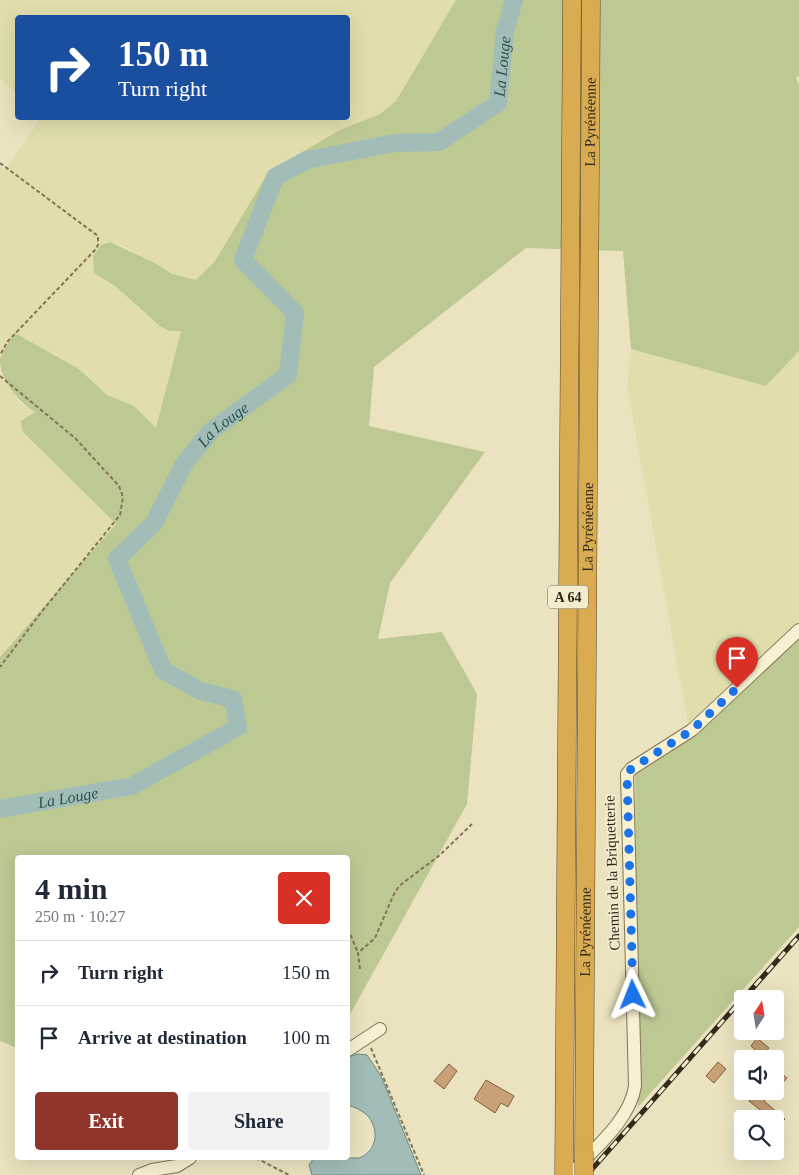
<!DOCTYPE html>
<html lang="en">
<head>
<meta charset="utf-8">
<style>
  body { margin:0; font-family:"Times New Roman",serif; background:#f2f2f3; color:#1f2937; height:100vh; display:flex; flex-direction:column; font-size:19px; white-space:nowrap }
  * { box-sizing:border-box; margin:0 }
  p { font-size:16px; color:#747a83 }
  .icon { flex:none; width:28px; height:28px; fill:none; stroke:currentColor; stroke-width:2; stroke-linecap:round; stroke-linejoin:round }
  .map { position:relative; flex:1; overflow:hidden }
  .side { position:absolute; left:15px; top:855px; width:335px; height:305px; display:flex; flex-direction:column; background:#fff; border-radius:5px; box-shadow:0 5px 20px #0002 }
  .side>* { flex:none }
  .guide { position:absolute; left:15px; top:15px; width:335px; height:105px; border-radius:5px; box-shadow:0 5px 20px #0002; background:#1a4fa0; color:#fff; overflow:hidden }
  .needle { width:32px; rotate:12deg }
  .tools { position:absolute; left:734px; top:990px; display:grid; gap:10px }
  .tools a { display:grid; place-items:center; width:50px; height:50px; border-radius:5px; background:#fff; box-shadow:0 5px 20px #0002; font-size:25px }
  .pin { position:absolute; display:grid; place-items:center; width:42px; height:42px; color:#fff; margin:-51px -21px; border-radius:50% 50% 50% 0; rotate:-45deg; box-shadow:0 0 5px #0007 }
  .pin .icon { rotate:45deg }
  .me { position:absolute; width:55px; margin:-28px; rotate:358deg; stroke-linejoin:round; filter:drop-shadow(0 0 4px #0008) }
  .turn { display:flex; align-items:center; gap:18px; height:105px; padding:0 20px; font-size:22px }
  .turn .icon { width:65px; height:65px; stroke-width:2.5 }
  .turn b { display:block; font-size:35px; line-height:42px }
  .round { display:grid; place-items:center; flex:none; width:52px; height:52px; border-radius:5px; background:#f2f2f3 }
  .overview { display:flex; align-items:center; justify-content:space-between; height:85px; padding:0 20px }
  h1 { font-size:30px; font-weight:700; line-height:38px }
  .action { display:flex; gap:10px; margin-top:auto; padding:10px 20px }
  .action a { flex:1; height:58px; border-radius:5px; background:#90352a; color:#fff; font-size:20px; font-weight:700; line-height:58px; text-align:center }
  .action a+a { background:#f2f2f3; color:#1f2937 }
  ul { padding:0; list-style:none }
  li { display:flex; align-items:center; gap:15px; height:65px; padding:0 20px; border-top:1px solid #e0e1e3 }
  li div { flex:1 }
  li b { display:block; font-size:19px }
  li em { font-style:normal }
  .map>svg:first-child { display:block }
  .farmland { fill:#e1deac }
  .green { fill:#bdc993 }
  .water { fill:#a2bdb8; stroke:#6a8a86 }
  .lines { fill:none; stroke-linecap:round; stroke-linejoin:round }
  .river { stroke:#a2bdb8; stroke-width:18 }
  .building { fill:#c8a176; stroke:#81603f }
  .minor-casing { stroke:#837458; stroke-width:14 }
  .highway-casing { stroke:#51412c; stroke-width:19 }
  .path { stroke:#837458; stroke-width:2; stroke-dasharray:4 2.5; stroke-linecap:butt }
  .minor { stroke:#f7f0d1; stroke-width:12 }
  .highway { stroke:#d9ac51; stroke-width:18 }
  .rail-casing { stroke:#332a1c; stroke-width:5 }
  .rail { stroke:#f3edce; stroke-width:3; stroke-dasharray:9; stroke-linecap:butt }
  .highway-bridge-casing { stroke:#51412c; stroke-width:19; stroke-linecap:butt }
  .highway-bridge { stroke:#d9ac51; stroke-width:18 }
  .route { stroke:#1a73e8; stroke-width:9; stroke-dasharray:0 16.2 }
  .labels { text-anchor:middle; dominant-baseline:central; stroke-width:4; stroke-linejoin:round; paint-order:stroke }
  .shield { fill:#f3edce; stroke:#6d6451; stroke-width:1 }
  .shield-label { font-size:14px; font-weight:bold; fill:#332a1c }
  .street-label { font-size:15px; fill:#332a1c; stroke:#f3edce }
  .water-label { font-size:16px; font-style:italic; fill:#2c5152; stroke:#f3edce }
</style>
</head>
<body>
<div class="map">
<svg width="799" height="1175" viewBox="0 0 799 1175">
  <rect width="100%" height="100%" fill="#ebe3bf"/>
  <g class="farmland">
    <path d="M0 0H456L396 101 380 114 340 130 269 171 215 261 196 281 172 274 123 246 110 242 101 245 93 256 94 273 115 286 144 313 170 331H181L156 429 134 406 107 395 79 369 15 333 0 359V167L5 170 41 118H348V18H18L17 94 0 79Z"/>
    <path d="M631 349 766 386 799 351V638L690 735 627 386Z"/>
    <path d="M0 374 20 403 36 412 22 431 116 524 0 657Z"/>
  </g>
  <g class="green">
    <path d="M456 0H799V76L796 78 799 85V351L766 386 631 349 623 251 526 248 374 367 369 426 485 452 390 583 378 639 442 632 477 694 467 804 348 1018V858H18L17 1048 0 1041V657L116 524 22 431 21 421 35 412C19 402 0 381 0 360 2 351 11 340 15 333L79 369 107 395 134 406 156 428 181 331H170L161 327 115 286 94 273 93 256 101 245 110 242 155 263 172 274 196 280 215 261 269 171 340 130 380 114 396 101Z"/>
    <path d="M799 638V927L638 1107 635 772Z"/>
  </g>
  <path class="water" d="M358 1054 367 1055 381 1076 421 1175H312L309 1165 314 1158H359C378 1151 380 1128 366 1114 361 1110 354 1107 348 1105V1057Z"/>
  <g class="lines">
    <path class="river" id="s1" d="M0 809 132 786 238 727 233 699 200 691 163 670 117 559 154 523 184 464 212 430 288 375 295 313 243 260 275 177 307 160 394 143 439 142 498 103 505 31 514 0"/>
  </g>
  <g class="building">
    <path d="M757 1038 769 1048 762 1056 751 1046Z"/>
    <path d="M718 1062 726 1069 714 1083 706 1076Z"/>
    <path d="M449 1064 457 1071 444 1089 434 1081Z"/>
    <path d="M775 1068 787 1078 780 1086 775 1082Z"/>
    <path d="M486 1080 514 1096 508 1107 501 1103 495 1113 474 1099Z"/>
    <path d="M757 1091 767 1098 764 1101 785 1119 775 1128V1119H759L764 1113 749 1101Z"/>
  </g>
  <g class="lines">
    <defs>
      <g id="minor">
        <path d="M348 1050 380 1029"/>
        <path d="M139 1175 152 1170 177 1166 190 1158"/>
        <path d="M570 1175C592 1150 630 1121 635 1086L627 774 631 769 692 730 799 630"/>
      </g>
      <g id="highway">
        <path id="s2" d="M584 1151 591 0"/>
        <path d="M564 1175 572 0"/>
      </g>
    </defs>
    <use href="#minor" class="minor-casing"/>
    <use href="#highway" class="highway-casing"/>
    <g class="path">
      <path d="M0 163 98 236V245L95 250 8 341 0 355"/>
      <path d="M0 376 75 438 119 486 123 497 120 515 116 520 43 610 0 667"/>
      <path d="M348 929 358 953"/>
      <path d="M360 969 358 953 375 938 393 896 399 886 440 855 472 824"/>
      <path d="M371 1048 424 1175"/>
      <path d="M256 1158 289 1175"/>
    </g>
    <use href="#minor" class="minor"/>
    <use href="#highway" class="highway"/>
    <defs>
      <g id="rail">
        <path d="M743 999 799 936"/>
        <path d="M587 1175 742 999"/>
      </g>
    </defs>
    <use href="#rail" class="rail-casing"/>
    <use href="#rail" class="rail"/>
    <defs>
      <path id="highway-bridge" d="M584 1175V1151"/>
    </defs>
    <use href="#highway-bridge" class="highway-bridge-casing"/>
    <use href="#highway-bridge" class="highway-bridge"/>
  </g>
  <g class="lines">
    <path class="route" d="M633 995 627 774 631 769 692 730 737 688"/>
  </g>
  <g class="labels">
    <rect class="shield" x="548" y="585.5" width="40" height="23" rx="4"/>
    <g class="shield-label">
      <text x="568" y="597">A 64</text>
    </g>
    <g class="street-label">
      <text stroke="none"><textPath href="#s2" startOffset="1029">La Pyrénéenne</textPath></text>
      <text stroke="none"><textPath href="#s2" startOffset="624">La Pyrénéenne</textPath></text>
      <text transform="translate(612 873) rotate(-92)">Chemin de la Briquetterie</text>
      <text stroke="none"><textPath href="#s2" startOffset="219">La Pyrénéenne</textPath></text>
    </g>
    <g class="water-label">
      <text stroke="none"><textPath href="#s1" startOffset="1239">La Louge</textPath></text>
      <text stroke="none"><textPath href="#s1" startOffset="654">La Louge</textPath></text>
      <text stroke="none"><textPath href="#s1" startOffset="69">La Louge</textPath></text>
    </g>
  </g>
</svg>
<div class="tools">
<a><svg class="needle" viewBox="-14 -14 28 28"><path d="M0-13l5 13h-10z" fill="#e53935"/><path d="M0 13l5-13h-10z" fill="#747a83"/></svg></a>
<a><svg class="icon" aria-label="sound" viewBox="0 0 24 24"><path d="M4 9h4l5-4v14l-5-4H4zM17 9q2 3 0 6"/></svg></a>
<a><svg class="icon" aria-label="search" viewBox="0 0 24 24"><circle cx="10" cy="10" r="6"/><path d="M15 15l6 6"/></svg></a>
</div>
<div class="pin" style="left:737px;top:688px;background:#d93025"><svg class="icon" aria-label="arrive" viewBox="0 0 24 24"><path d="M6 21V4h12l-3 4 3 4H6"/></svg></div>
<svg class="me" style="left:633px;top:995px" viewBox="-20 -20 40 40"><path d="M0-17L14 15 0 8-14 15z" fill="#1a73e8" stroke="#fff" stroke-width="4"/></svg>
<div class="guide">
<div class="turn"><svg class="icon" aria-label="right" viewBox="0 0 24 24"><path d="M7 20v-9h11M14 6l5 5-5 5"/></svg><div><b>150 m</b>Turn right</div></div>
</div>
<section class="side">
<div class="overview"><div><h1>4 min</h1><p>250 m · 10:27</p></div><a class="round" style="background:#d93025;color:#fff"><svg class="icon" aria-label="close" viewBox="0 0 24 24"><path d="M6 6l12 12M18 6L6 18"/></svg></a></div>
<ul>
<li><svg class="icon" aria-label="right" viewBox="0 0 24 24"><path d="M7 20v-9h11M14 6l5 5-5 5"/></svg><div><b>Turn right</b></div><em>150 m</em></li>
<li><svg class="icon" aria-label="arrive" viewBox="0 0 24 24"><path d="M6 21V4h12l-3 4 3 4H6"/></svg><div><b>Arrive at destination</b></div><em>100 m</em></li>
</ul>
<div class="action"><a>Exit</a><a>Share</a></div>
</section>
</div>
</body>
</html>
